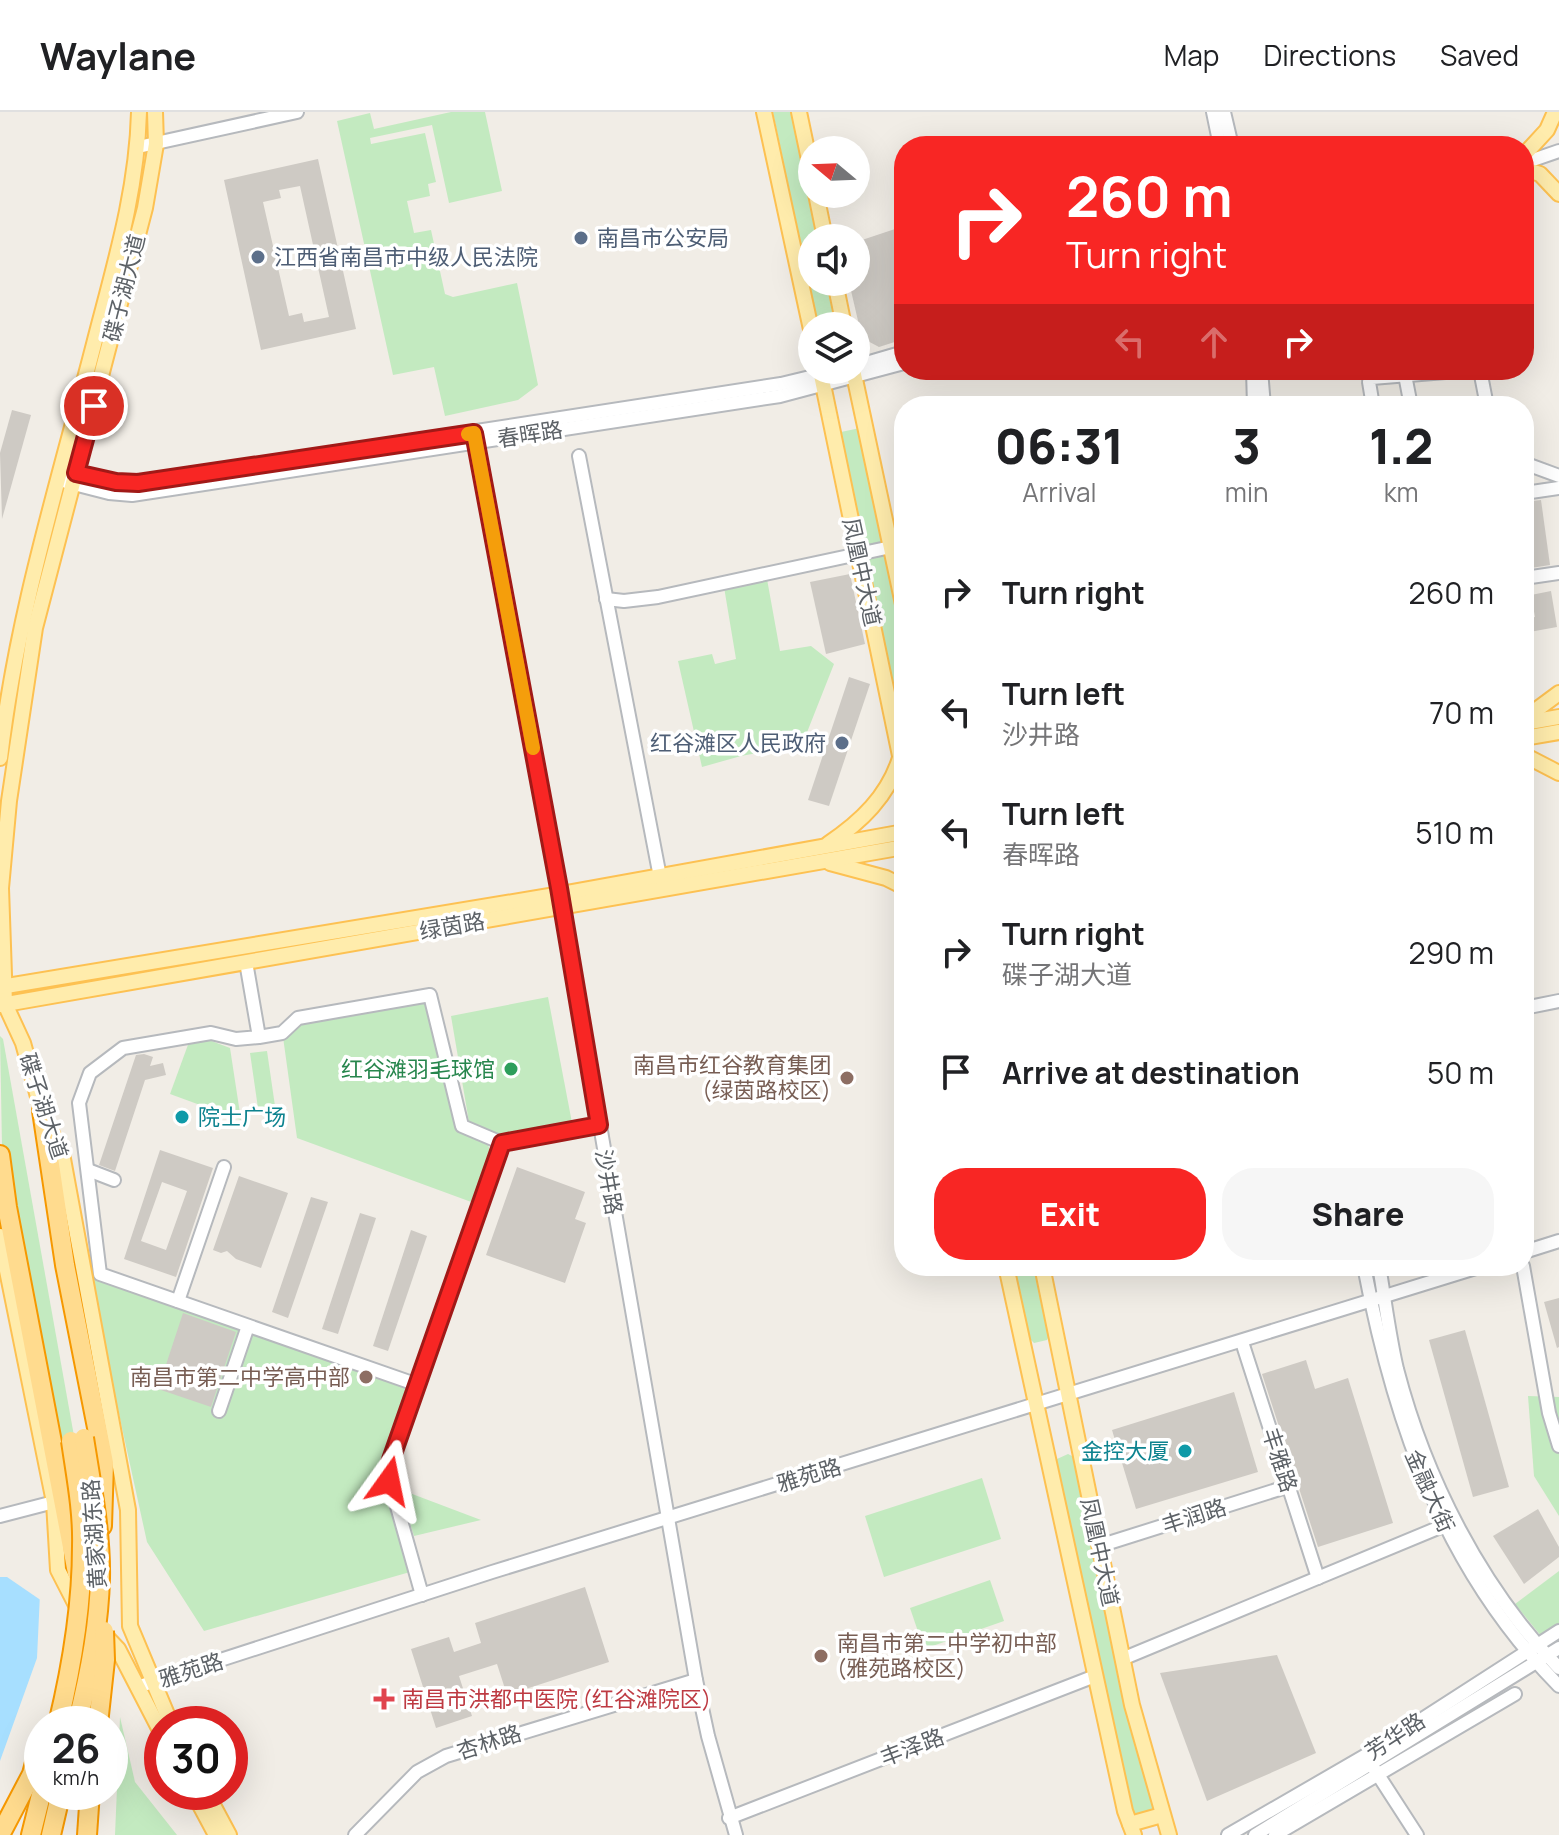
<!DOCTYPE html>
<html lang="en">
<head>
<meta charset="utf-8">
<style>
  body { margin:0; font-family:Manrope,"Noto Sans SC",sans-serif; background:#f6f6f6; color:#202124; height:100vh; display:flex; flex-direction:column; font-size:30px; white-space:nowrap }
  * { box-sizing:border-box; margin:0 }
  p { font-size:26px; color:#757577 }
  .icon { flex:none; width:44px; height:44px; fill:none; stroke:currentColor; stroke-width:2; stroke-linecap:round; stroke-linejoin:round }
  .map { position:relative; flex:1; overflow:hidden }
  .details { position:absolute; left:894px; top:284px; width:640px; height:880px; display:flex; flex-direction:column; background:#fff; border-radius:32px; box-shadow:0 8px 32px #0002 }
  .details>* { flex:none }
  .top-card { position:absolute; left:894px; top:24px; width:640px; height:244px; border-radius:32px; box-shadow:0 8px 32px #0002; background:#f82624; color:#fff; overflow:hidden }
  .needle { width:52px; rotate:289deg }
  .controls { position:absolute; left:798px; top:24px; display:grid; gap:16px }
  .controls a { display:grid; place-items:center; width:72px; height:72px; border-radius:50%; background:#fff; box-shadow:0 8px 32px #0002; font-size:40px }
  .speed { position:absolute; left:24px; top:1594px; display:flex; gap:16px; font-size:40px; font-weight:700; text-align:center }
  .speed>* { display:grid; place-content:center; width:104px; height:104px; border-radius:50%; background:#fff; box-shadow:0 8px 32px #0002; line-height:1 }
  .speed small { font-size:20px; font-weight:400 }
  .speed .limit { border:12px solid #d22; background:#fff; color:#111 }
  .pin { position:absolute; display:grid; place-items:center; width:68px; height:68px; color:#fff; margin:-34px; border:4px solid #fff; border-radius:50%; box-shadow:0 2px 8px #0007 }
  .me { position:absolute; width:88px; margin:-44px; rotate:12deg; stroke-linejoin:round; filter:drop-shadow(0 0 6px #0008) }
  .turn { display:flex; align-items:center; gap:28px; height:168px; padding:0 40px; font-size:36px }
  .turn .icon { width:104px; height:104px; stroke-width:2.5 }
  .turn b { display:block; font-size:56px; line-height:68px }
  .lanes { display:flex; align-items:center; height:76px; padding:0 40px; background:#0003; justify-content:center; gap:40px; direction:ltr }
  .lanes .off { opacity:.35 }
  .eta { display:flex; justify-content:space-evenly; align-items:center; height:136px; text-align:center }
  .eta b { font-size:48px; font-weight:800; line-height:56px }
  .primary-button { display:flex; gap:16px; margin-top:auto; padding:16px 40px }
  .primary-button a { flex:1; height:92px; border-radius:32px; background:#f82624; color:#fff; font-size:32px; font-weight:800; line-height:92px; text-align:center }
  .primary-button a+a { background:#f6f6f6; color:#202124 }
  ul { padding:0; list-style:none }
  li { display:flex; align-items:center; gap:24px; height:120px; padding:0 40px }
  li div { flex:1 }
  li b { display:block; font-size:30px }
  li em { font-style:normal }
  header { display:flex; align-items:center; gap:48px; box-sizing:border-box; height:112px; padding:0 40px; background:#fff; border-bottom:2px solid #e0e0e0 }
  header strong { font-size:38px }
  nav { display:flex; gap:44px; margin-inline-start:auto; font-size:28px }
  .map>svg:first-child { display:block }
  .green { fill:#c3eac0 }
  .water { fill:#a7dfff }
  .pier { fill:#f1ede6 }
  .building { fill:#cecac4; fill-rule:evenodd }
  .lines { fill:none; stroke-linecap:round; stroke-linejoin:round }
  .minor-casing { stroke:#b6b9bd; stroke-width:16 }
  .major-casing { stroke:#fdc152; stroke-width:18 }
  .highway-casing { stroke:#f69800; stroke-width:22 }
  .minor { stroke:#fff; stroke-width:12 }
  .major { stroke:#ffecac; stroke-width:14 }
  .highway { stroke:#ffdb8e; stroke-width:18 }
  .highway-bridge-casing { stroke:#f69800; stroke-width:22; stroke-linecap:butt }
  .highway-bridge { stroke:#ffdb8e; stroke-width:18 }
  .route-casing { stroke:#a11917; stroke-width:20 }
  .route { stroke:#f82624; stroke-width:14 }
  .slow { stroke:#f59e0b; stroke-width:14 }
  .service-dot { fill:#5c6f8a; stroke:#fff; stroke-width:3 }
  .leisure-dot { fill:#2e9e5b; stroke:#fff; stroke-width:3 }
  .education-dot { fill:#8d6e63; stroke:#fff; stroke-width:3 }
  .culture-dot { fill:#0f9aa8; stroke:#fff; stroke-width:3 }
  .health-dot { fill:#e0444e; stroke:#fff; stroke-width:3 }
  .labels { text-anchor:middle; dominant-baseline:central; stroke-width:7; stroke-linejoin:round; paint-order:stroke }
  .service-label { font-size:22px; fill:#4e5e75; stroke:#fff; text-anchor:start }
  .street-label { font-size:22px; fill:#5d6267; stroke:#fff }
  .education-label { font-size:22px; fill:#785e54; stroke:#fff; text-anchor:end }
  .leisure-label { font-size:22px; fill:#27864d; stroke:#fff; text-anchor:end }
  .culture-label { font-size:22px; fill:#0d838f; stroke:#fff; text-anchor:start }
  .health-label { font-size:22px; fill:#be3a42; stroke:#fff; text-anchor:start }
</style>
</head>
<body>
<header>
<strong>Waylane</strong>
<nav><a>Map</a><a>Directions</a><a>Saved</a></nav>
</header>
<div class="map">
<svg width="1559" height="1723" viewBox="0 0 1559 1723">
  <rect width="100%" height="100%" fill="#f1ede6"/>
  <g class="green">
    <path d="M451 0H485L502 79 449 91 432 13 370 26 371 32 425 21 436 70 428 72 430 84 407 89 414 121 431 118 445 182 453 185 517 171 538 273 518 288 445 304 434 255 393 263 337 9 370 1 374 17Z"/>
    <path d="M773 0H793L819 126H812V170H829L837 214H818Z"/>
    <path d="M860 316 904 526V626L841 320Z"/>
    <path d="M767 467 780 539 811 534 834 552 802 633 741 644 702 655 678 549 712 542 715 552 736 547 724 475Z"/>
    <path d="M548 885 573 1016 509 1026 469 1010 451 904Z"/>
    <path d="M425 889 458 1019 487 1031 491 1040 474 1091 297 1026 283 925 300 911Z"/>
    <path d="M0 924 3 927 74 1324 57 1329 2 1034Z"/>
    <path d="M201 925 230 936 241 1008 170 982 189 930Z"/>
    <path d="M267 939 275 994 258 996 250 941Z"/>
    <path d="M1014 1154H1035L1050 1222 1047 1228 1034 1231 1029 1226Z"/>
    <path d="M91 1161 411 1275 383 1350 410 1460 204 1519 147 1430 103 1229Z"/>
    <path d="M1528 1284 1559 1285V1404L1534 1364Z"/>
    <path d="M1068 1342 1074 1345 1134 1622 1155 1693 1153 1700 1138 1704 1135 1703 1119 1655 1055 1351 1057 1347Z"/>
    <path d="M982 1366 1001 1427 884 1465 865 1404Z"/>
    <path d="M399 1377 481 1408 414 1424Z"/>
    <path d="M1559 1459V1513L1541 1524 1515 1492Z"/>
    <path d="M990 1468 1004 1509 924 1537 910 1496Z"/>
    <path d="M120 1605 135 1670 177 1723H115Z"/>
  </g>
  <path class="water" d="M0 1465H7L58 1500 42 1612 0 1723Z"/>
  <path class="pier" d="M40 1482 62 1499 61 1612H42V1680H61V1723H0V1649L37 1546Z"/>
  <g class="building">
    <path d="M318 47 356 217 261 238 224 68ZM300 74 329 205 304 210 302 201 289 204 263 90 281 86 279 78Z"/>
    <path d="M904 114V227L879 235 862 226 849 170H856V130Z"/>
    <path d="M12 298 31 303 2 407 0 341Z"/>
    <path d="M1541 388 1550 453 1531 456 1524 412V390Z"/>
    <path d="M850 462 865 532 826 542 810 470Z"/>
    <path d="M1551 479 1557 515 1524 521V507L1535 505 1531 483Z"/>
    <path d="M849 565 870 572 829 694 808 688Z"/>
    <path d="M144 942 153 945 150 954 163 951 166 963 145 968 115 1059 99 1053 136 943Z"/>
    <path d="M160 1038 213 1056 176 1165 124 1147ZM162 1070 187 1079 166 1138 141 1129Z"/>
    <path d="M517 1055 585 1080 575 1107 586 1111 565 1171 486 1143Z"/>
    <path d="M239 1064 288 1081 261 1156 236 1147 227 1139 221 1141 213 1138Z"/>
    <path d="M311 1085 328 1090 288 1206 272 1200Z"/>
    <path d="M360 1101 376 1106 338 1222 322 1217Z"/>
    <path d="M411 1118 427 1124 388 1239 373 1234Z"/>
    <path d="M1559 1186V1235L1557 1236 1544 1190Z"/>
    <path d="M183 1201 236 1220 211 1295 158 1277Z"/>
    <path d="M1465 1218 1509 1375 1473 1385 1429 1228Z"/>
    <path d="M1306 1248 1315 1277 1348 1266 1393 1411 1318 1435 1262 1262Z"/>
    <path d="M1234 1280 1258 1360 1136 1397 1112 1318Z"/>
    <path d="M1538 1397 1559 1435V1445L1524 1472 1493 1424Z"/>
    <path d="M585 1475 609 1550 507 1583 497 1552 459 1564 472 1604 436 1616 411 1537 449 1525 454 1540 481 1531 475 1511Z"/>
    <path d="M1277 1543 1316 1641 1207 1689 1160 1561Z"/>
  </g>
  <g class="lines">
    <defs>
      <g id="minor">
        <path d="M1213 0 1220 34"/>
        <path d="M1224 0 1232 34"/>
        <path d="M138 35 297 0"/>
        <path d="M1524 51 1559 39"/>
        <path d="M856 254 904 240"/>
        <path d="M1253 258 1254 294"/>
        <path d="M1261 258 1264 294"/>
        <path d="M1480 258 1487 294"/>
        <path d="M1405 263 1411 294"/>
        <path d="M1373 294 1369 270 1372 266 1470 258"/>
        <path d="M474 321 560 782 696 1568 708 1624 736 1723"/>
        <path d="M579 344 660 765"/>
        <path d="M1524 351 1559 364"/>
        <path d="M69 359 116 370 138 371 781 272 839 258"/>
        <path d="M66 370 109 381 132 383 780 284 904 251"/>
        <path d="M1524 381 1559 376"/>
        <path d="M1524 466 1559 461"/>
        <path d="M606 487 624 489 658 485 891 435"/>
        <path d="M246 850 259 925 236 927 211 921 123 936 90 961 79 991 100 1162 418 1273 502 1031 462 1014 430 883 298 906 282 921 259 925"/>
        <path d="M1524 896 1559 889"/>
        <path d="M502 1031 599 1013"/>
        <path d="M88 1058 114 1068"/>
        <path d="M1524 1140 1559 1129"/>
        <path d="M1364 1154C1394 1312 1444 1457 1559 1574"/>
        <path d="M1379 1154C1385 1188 1389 1223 1397 1257 1425 1365 1481 1476 1559 1556"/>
        <path d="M1523 1154 1549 1301 1559 1334"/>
        <path d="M178 1189 224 1055"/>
        <path d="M1242 1230 1318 1466"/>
        <path d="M418 1273 387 1359 422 1483"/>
        <path d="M219 1299 248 1214"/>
        <path d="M0 1404 54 1390"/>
        <path d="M1099 1434 1289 1374"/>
        <path d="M1122 1547 1450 1411"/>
        <path d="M137 1575 492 1460 1482 1154"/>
        <path d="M1373 1655 1417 1723"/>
        <path d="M729 1706 1095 1564"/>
        <path d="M355 1723 417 1660 446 1644 696 1568"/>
        <path d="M1228 1723 1368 1642 1559 1519"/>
        <path d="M1255 1723 1559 1536"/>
        <path d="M1275 1723 1515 1582"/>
      </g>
      <g id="major">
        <path d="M155 0 156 32 145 96 35 516 9 689 1 776 5 892 23 931 42 999 63 1047 128 1398 130 1514 171 1612"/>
        <path d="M764 0 812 222"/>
        <path d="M799 0 812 62"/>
        <path d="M1524 43 1547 18 1555 0"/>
        <path d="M1524 57 1540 62 1559 82"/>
        <path d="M816 82 825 126"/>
        <path d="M835 170 844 214"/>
        <path d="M820 258 904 663"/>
        <path d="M853 258 904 497"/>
        <path d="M1524 607 1559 581"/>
        <path d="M1524 611 1559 605"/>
        <path d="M1524 626 1559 620"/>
        <path d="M1524 643 1559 661"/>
        <path d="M0 646C16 505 59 368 94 232 114 154 137 80 139 0"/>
        <path d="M828 732C861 710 888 684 900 646"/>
        <path d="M830 751 886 766 904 775"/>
        <path d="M0 875 573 780 904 720"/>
        <path d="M0 893 904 735"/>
        <path d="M0 1124 54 1390 58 1458 76 1493 118 1537 162 1622"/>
        <path d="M1006 1154 1125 1699 1134 1723"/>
        <path d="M1042 1154 1132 1593 1169 1723"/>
        <path d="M193 1680 216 1723"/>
        <path d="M206 1680 229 1723"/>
        <path d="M1130 1712 1162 1703"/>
      </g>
      <g id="highway">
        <path d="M42 999 65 1153 104 1351 102 1414"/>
        <path d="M0 1043 7 1095 77 1461"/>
        <path d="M0 1723 32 1662 42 1624"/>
        <path d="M31 1723 42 1679"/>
        <path d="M51 1723 61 1680"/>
        <path d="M87 1723 90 1680"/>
      </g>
    </defs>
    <use href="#minor" class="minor-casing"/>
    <use href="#major" class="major-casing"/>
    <use href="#highway" class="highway-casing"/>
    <use href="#minor" class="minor"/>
    <use href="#major" class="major"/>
    <use href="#highway" class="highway"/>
    <defs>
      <g id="highway-bridge">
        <path d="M58 1612C72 1554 82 1494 82 1434 83 1399 76 1364 71 1329"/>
        <path d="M77 1612C89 1565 99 1515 100 1466 101 1420 91 1371 84 1326"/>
        <path d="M98 1612 105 1548 104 1519"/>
      </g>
    </defs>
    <use href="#highway-bridge" class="highway-bridge-casing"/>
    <use href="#highway-bridge" class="highway-bridge"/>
  </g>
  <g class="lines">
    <defs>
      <path id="route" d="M94 294 76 361 116 370 138 371 474 321 559 776 599 1013 502 1031 387 1359 389 1369"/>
    </defs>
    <use href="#route" class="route-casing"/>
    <use href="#route" class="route"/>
    <path class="slow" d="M468 322 474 321 533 636"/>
  </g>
  <g class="service-dot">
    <circle cx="581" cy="126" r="8"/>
    <circle cx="258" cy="145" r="8"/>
    <circle cx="842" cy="631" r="8"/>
  </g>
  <circle class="leisure-dot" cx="511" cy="957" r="8"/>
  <g class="education-dot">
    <circle cx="847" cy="966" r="8"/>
    <circle cx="366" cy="1265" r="8"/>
    <circle cx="821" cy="1544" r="8"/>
  </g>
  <g class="culture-dot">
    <circle cx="182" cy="1005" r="8"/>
    <circle cx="1185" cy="1339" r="8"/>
  </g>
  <path class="health-dot" d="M380 1575h8v8h8v8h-8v8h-8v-8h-8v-8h8z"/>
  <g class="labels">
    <g class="service-label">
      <text x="597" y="126">南昌市公安局</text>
      <text x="274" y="145">江西省南昌市中级人民法院</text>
      <text x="826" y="631" text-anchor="end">红谷滩区人民政府</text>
    </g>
    <g class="street-label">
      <text transform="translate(124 176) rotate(-76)">碟子湖大道</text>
      <text transform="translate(530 322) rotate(-9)">春晖路</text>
      <text transform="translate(862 460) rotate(78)">凤凰中大道</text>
      <text transform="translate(452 814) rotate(-10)">绿茵路</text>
      <text transform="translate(44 994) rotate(72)">碟子湖大道</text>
      <text transform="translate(609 1070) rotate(80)">沙井路</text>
      <text transform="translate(1280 1348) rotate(72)">丰雅路</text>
      <text transform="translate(809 1363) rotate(-17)">雅苑路</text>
      <text transform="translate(1430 1379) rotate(66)">金融大街</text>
      <text transform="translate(1194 1404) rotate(-18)">丰润路</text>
      <text transform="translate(94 1422) rotate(-94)">黄家湖东路</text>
      <text transform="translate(1100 1440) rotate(78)">凤凰中大道</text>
      <text transform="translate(191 1558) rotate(-18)">雅苑路</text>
      <text transform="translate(1395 1624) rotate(-33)">芳华路</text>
      <text transform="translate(489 1630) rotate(-18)">杏林路</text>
      <text transform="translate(912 1635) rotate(-21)">丰泽路</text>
    </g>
    <g class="education-label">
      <text x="831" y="953">南昌市红谷教育集团<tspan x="831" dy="25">(绿茵路校区)</tspan></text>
      <text x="350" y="1265">南昌市第二中学高中部</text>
      <text x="837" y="1531" text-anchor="start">南昌市第二中学初中部<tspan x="837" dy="25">(雅苑路校区)</tspan></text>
    </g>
    <g class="leisure-label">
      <text x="495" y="957">红谷滩羽毛球馆</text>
    </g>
    <g class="culture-label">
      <text x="198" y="1005">院士广场</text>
      <text x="1169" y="1339" text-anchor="end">金控大厦</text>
    </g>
    <g class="health-label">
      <text x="402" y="1587">南昌市洪都中医院 (红谷滩院区)</text>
    </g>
  </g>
</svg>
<div class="controls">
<a><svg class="needle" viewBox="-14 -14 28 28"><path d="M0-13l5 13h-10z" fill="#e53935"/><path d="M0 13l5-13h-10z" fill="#757577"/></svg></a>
<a><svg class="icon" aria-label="sound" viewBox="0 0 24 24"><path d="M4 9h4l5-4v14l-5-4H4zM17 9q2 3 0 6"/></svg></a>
<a><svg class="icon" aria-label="layers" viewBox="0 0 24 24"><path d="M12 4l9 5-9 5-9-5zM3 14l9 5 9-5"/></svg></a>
</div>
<div class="speed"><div>26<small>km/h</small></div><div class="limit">30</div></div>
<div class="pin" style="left:94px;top:294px;background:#d93025"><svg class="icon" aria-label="arrive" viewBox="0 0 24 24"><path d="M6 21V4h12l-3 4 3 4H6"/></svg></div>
<svg class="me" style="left:389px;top:1369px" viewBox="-20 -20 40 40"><path d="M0-17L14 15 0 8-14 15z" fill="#f82624" stroke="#fff" stroke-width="4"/></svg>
<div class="top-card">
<div class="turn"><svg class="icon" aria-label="right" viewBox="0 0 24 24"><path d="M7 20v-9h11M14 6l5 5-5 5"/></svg><div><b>260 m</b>Turn right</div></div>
<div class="lanes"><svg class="icon off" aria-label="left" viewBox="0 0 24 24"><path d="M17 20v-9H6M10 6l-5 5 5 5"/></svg><svg class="icon off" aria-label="ahead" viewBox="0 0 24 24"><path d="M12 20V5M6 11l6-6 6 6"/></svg><svg class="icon" aria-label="right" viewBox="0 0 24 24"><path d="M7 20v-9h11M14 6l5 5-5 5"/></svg></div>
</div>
<section class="details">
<div class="eta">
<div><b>06:31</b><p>Arrival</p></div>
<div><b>3</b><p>min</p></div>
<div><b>1.2</b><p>km</p></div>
</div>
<ul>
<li><svg class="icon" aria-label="right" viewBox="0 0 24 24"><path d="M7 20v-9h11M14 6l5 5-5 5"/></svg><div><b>Turn right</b></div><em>260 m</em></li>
<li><svg class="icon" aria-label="left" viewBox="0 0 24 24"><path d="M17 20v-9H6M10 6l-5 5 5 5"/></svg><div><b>Turn left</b><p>沙井路</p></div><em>70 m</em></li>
<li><svg class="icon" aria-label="left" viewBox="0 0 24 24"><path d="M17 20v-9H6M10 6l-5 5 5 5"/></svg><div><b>Turn left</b><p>春晖路</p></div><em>510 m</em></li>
<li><svg class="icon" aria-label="right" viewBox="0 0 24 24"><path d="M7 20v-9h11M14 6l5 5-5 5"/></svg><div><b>Turn right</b><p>碟子湖大道</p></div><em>290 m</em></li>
<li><svg class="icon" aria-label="arrive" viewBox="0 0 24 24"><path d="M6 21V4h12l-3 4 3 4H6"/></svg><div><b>Arrive at destination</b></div><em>50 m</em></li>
</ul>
<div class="primary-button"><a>Exit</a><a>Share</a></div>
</section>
</div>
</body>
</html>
